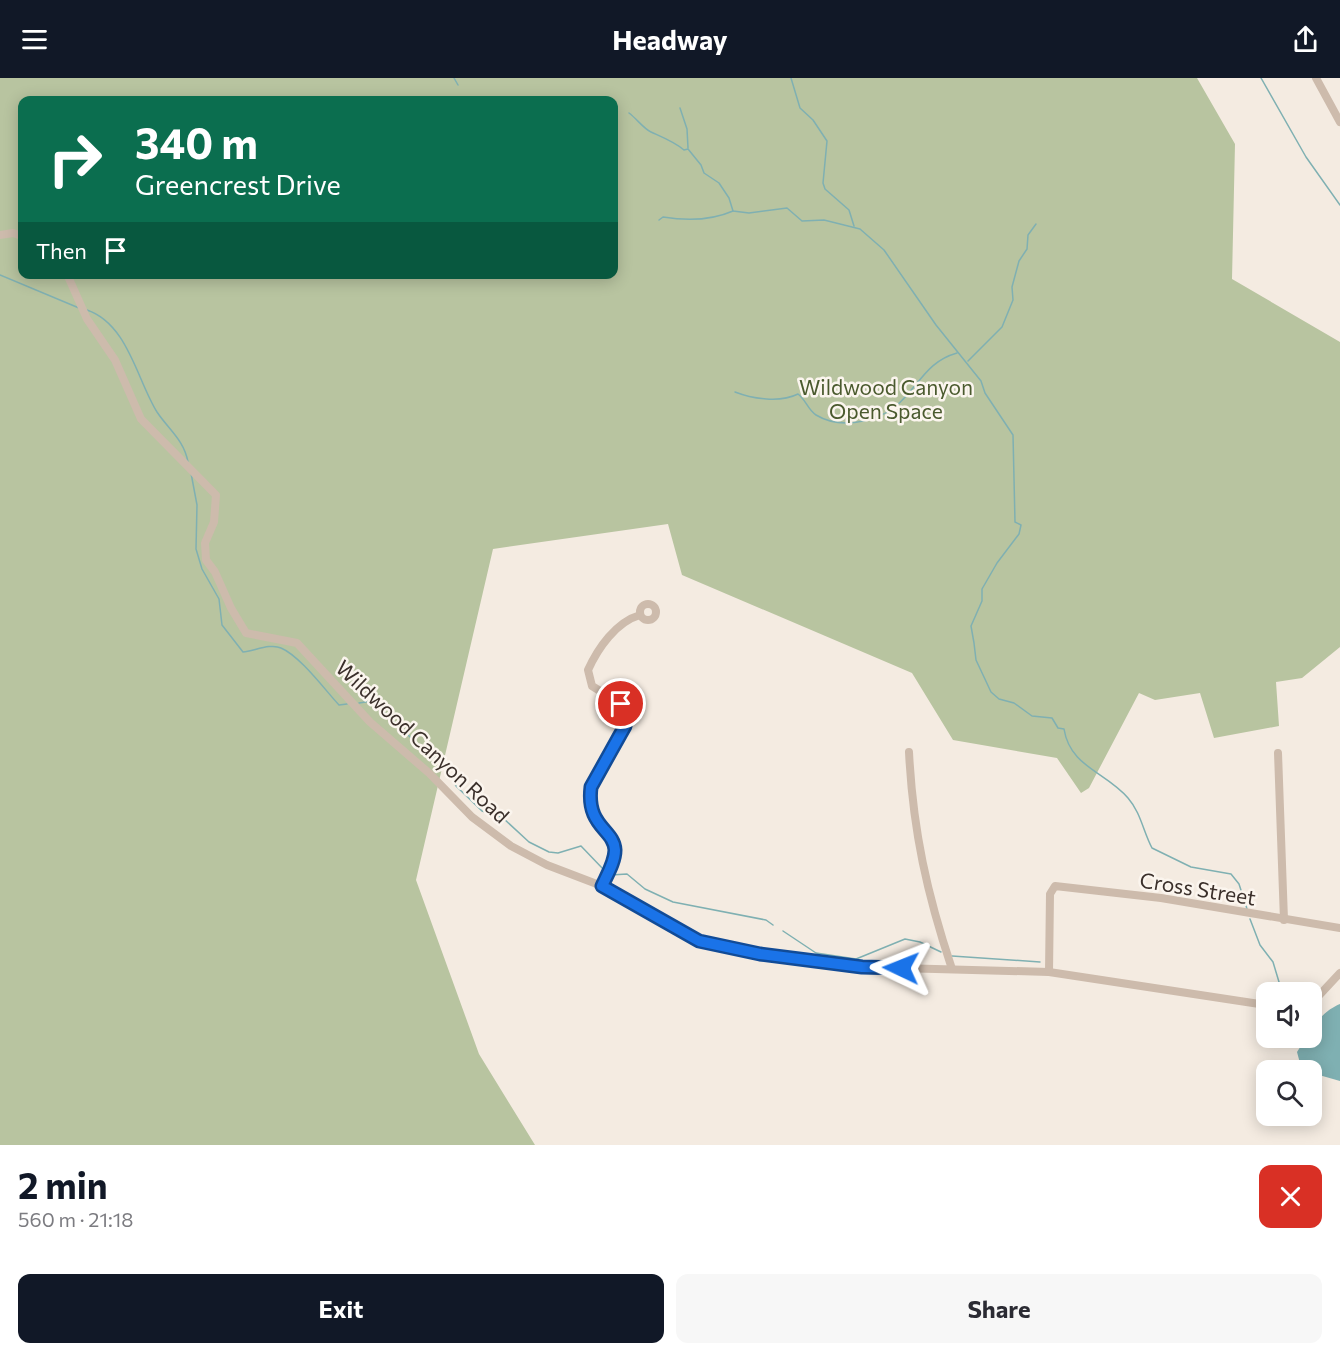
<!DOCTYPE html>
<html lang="en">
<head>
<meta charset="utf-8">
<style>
  body { margin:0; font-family:Commissioner,sans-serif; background:#f7f7f7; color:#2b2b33; height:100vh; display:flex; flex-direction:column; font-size:22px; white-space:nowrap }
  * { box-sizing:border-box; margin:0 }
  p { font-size:20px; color:#7c7c81 }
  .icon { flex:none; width:33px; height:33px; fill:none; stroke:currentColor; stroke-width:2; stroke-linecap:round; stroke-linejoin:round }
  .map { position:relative; height:1067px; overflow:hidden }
  .sheet { display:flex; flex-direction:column; background:#fff; flex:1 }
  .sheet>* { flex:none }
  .guide { position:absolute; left:18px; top:18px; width:600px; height:183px; border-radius:12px; box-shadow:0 3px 15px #0003; background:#0b6e4f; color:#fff; overflow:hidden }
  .buttons { position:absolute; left:1256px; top:904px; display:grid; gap:12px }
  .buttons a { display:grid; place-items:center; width:66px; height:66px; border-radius:12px; background:#fff; box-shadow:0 3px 15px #0003; font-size:30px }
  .pin { position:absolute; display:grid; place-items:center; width:51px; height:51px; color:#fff; margin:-26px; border:3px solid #fff; border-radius:50%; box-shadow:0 2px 6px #0007 }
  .me { position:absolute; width:66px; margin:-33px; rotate:272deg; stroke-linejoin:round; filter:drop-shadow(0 0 4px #0008) }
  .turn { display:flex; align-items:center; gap:21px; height:126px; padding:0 18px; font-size:27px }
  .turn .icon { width:78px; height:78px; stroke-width:2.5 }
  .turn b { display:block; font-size:42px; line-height:51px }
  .then { display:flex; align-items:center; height:57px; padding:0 18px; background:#0003; gap:12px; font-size:22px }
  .round { display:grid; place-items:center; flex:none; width:63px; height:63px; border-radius:12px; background:#f7f7f7 }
  .headline { display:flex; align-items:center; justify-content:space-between; height:102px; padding:0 18px }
  h1 { font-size:36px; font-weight:700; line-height:45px; color:#111827 }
  .primary-button { display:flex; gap:12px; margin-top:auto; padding:12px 18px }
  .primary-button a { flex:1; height:69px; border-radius:12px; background:#111827; color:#fff; font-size:24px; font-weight:700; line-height:69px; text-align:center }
  .primary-button a+a { background:#f7f7f7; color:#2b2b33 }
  header { display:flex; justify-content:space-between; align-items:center; height:78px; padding:0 18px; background:#111827; color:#fff; font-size:27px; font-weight:700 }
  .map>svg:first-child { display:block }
  .green { fill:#b8c4a0; fill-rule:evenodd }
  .water { fill:#7fb0b2 }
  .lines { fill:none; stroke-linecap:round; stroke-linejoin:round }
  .stream { stroke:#7fb0b2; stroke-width:1.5 }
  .minor { stroke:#cdbbac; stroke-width:8 }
  .route-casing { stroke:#114b97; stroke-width:15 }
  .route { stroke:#1a73e8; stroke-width:10 }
  .labels { text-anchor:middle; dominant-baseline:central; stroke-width:5; stroke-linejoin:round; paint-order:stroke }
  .park-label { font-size:21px; fill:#4a5a2e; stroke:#fbf5ee }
  .street-label { font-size:21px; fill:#3b302b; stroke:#fbf5ee }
</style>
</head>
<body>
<header><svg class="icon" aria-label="menu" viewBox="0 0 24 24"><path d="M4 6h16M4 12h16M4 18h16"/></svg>Headway<svg class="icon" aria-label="share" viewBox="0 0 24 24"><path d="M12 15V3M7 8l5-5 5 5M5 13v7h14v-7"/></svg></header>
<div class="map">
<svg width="1340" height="1067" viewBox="0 0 1340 1067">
  <rect width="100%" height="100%" fill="#f4ebe1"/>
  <path class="green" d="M0 0H1197L1235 66 1232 201 1340 264V569L1302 600 1276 604 1279 648 1214 660 1200 615 1155 622 1139 615 1089 710 1081 715 1057 680 953 662 912 595 682 497 668 446 493 471 416 802 479 976 535 1067H0ZM22 22H614V196H22Z"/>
  <path class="water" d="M1340 926V1003L1305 993 1301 989 1297 974 1306 960H1311C1311 946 1327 931 1340 926Z"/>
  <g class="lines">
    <g class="stream">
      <path d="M454 0 458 7"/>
      <path d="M791 0 800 30 813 42 827 63 823 105 825 111 849 132 854 148"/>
      <path d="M1261 0 1306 79 1340 127"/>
      <path d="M680 30 687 51 688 70"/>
      <path d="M629 35C636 40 644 51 651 54 662 59 675 64 684 72L688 71 701 87 704 95 719 105 729 120 733 133 749 135 787 130 802 143 824 142 860 151 884 172 936 247 981 303 985 315 1013 357 1015 444 1021 447 1019 456 997 485 982 511V523L971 548 974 565 976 582 991 614 999 621 1014 625 1032 638 1052 640 1058 650 1064 651C1070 689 1106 694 1128 720 1141 735 1143 753 1152 770L1191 789 1231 796 1239 806 1247 831"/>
      <path d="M659 142 663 139C687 143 710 143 733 133"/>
      <path d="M0 197 79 230"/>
      <path d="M87 232C128 246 137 302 157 334 169 352 184 362 188 384"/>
      <path d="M968 283 1002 249 1013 222 1012 209 1019 183 1027 171 1028 157 1036 146"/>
      <path d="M735 314C753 321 780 325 798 316 806 322 808 332 816 337 839 351 874 345 895 329 919 309 925 284 957 275"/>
      <path d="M191 395 197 427 196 471 202 491 219 521 222 547 243 574C254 573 271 565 281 570 300 578 325 612 339 627L347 626"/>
      <path d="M359 625 372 623 425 673 445 688 456 708 482 733 503 740 529 764 549 774 558 775 581 768 604 792"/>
      <path d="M611 797 627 796 645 811 673 824 766 842 773 847"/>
      <path d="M1250 841 1260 867 1273 884 1282 914"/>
      <path d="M783 853 816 875 856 881 905 861 920 864 941 874"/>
      <path d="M952 878 1040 884"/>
      <path d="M1316 937 1322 942"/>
    </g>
    <g class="minor">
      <path d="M1316 0 1340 44"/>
      <path d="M0 157 13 155 22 158"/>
      <path d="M67 196 87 241 115 282 141 341 216 417 214 444 205 465 206 482 215 494 231 530 246 555 297 565 370 644 429 695 472 739 511 768 547 787 602 808 698 863 760 876 862 889 1049 894 1266 927"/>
      <circle cx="648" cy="534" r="8"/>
      <path d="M909 674C913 753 927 816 952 891"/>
      <path d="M1278 675 1284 842"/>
      <path d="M602 808C631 748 595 769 590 729 586 695 619 670 627 640L621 626 592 608 588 592C598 570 616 544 640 537"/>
      <path d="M1049 894 1050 816 1055 808 1161 820 1340 850"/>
      <path d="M1311 926 1340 895"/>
    </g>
  </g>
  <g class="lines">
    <defs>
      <path id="route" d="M621 626 626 634 625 648 591 709C586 749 614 751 615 772 615 784 607 797 602 808L699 863 760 876 862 889 901 890"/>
    </defs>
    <use href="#route" class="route-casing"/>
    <use href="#route" class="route"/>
  </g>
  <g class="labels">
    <g class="park-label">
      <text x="886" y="308">Wildwood Canyon<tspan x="886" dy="24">Open Space</tspan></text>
    </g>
    <g class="street-label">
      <text transform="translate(423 663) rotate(43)">Wildwood Canyon Road</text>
      <text transform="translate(1198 810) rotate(9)">Cross Street</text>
    </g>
  </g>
</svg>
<div class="buttons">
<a><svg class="icon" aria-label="sound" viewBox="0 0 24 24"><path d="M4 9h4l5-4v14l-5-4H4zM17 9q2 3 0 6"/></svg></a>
<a><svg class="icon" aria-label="search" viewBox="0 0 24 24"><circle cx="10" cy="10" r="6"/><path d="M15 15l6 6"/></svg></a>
</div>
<div class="pin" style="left:621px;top:626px;background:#d93025"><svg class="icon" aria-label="arrive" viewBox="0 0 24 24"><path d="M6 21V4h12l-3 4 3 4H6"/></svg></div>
<svg class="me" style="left:901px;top:890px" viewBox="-20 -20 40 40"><path d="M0-17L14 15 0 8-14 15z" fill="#1a73e8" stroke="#fff" stroke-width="4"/></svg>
<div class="guide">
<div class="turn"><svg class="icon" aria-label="right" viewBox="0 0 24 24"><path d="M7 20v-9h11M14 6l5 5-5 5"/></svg><div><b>340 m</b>Greencrest Drive</div></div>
<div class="then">Then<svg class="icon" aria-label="arrive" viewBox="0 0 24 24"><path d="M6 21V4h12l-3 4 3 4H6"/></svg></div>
</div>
</div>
<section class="sheet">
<div class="headline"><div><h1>2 min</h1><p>560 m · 21:18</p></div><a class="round" style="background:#d93025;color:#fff"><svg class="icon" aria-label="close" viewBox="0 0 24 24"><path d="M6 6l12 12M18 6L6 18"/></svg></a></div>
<div class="primary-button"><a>Exit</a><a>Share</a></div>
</section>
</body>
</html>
